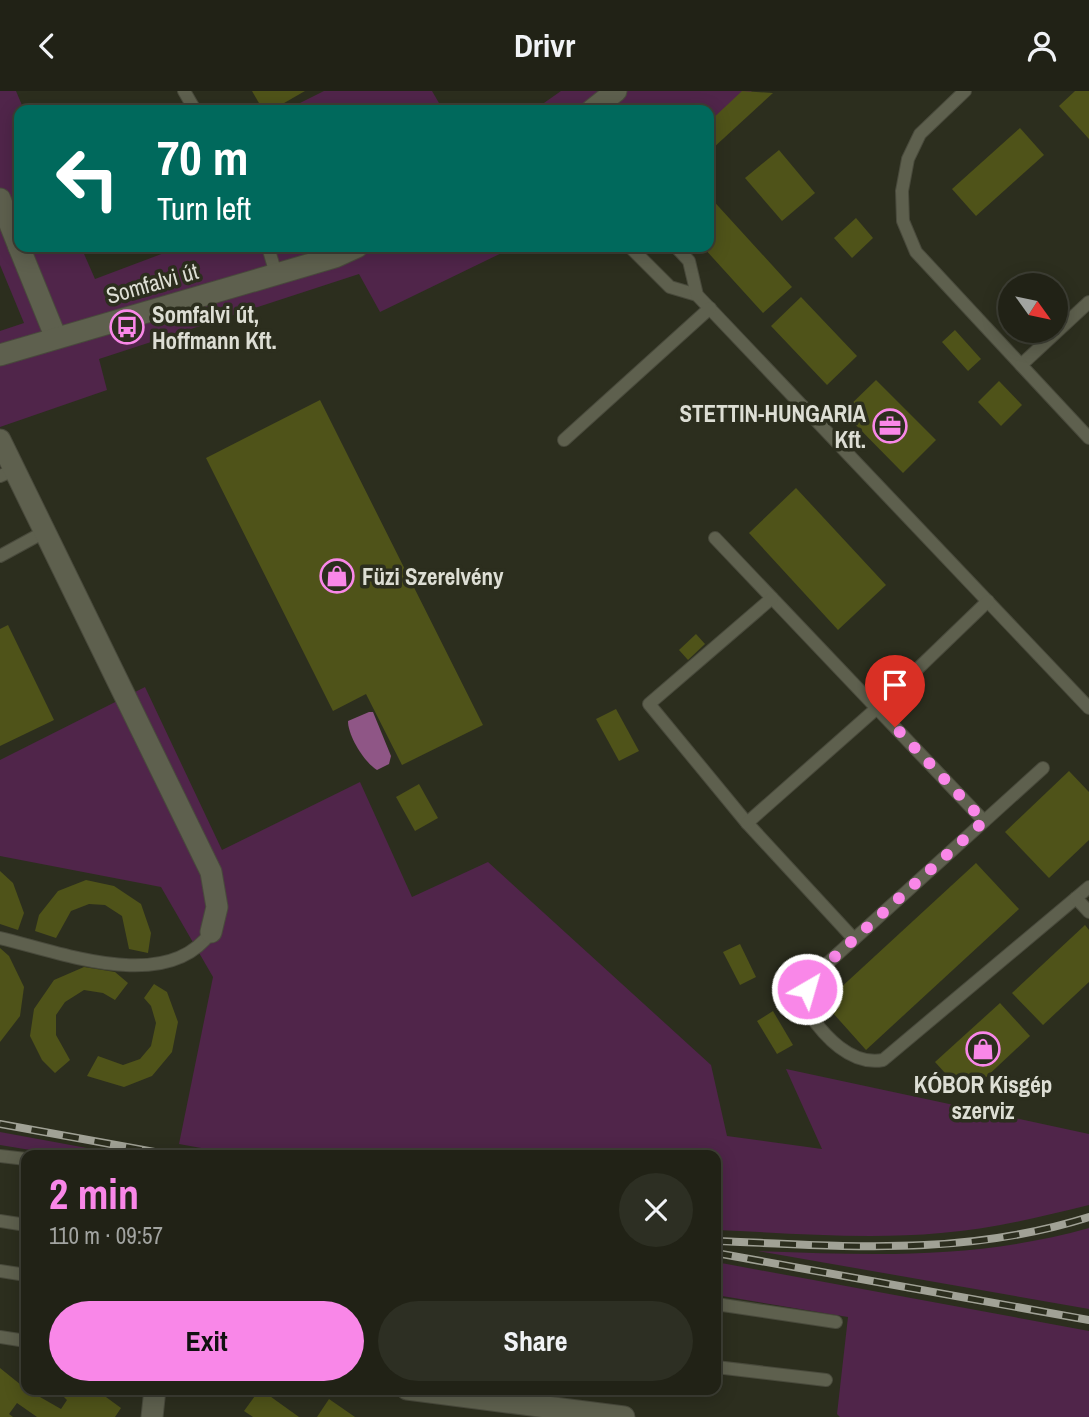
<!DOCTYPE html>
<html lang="en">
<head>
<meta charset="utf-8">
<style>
  body { margin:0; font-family:"Archivo Narrow",sans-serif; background:#2d2f23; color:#f1f3f6; height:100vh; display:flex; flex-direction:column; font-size:26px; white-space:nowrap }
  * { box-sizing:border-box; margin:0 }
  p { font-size:23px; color:#a2a4a1 }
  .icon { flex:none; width:38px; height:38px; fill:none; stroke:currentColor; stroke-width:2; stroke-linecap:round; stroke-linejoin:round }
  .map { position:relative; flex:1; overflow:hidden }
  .sheet { position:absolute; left:21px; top:1059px; width:700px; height:245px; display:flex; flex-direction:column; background:#212216; border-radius:14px; box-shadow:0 4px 18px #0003,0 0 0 2px #3e3f35 }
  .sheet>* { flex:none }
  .banner { position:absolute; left:14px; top:14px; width:700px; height:147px; border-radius:14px; box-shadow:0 4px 18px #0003,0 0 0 2px #3e3f35; background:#00695c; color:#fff; overflow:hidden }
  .needle { width:46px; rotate:123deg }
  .tools { position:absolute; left:998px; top:182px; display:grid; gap:14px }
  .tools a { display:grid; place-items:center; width:70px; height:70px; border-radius:50%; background:#212216; box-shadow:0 4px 18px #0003,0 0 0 2px #3e3f35; font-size:35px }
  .pin { position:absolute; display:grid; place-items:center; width:60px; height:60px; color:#fff; margin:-72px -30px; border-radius:50% 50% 50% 0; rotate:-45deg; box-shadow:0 0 7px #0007 }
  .pin .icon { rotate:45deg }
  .me { position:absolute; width:77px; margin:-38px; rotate:38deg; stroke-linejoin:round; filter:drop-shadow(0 0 5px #0008) }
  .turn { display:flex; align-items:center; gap:24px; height:147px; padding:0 28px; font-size:32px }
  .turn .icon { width:91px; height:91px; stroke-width:2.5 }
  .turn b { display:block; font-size:49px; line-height:60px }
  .round { display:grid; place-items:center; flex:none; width:74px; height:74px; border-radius:37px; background:#2d2f23 }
  .summary { display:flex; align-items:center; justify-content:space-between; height:119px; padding:0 28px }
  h1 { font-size:42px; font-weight:800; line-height:52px; color:#f987e8 }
  .button { display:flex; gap:14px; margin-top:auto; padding:14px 28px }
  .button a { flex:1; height:80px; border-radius:42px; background:#f987e8; color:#111; font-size:28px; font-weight:800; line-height:80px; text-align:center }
  .button a+a { background:#2d2f23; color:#f1f3f6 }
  header { display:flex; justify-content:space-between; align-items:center; height:91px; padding:0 28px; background:#212216; font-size:32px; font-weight:800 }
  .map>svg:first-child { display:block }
  .green { fill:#50254a }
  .water { fill:#8f5686 }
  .building { fill:#4f5319 }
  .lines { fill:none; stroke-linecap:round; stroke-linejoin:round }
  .lane-casing { stroke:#494a3c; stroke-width:14 }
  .street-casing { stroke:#494a3c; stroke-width:23 }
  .lane { stroke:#5e604e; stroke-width:12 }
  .street { stroke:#5e604e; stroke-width:21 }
  .rail-casing { stroke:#a1a296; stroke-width:8 }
  .rail { stroke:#2c2e1e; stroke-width:5; stroke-dasharray:16; stroke-linecap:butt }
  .route { stroke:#f987e8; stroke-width:12; stroke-dasharray:0 21.6 }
  .labels { text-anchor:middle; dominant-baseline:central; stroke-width:7; stroke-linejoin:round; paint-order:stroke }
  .street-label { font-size:23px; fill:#ddded4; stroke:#2c2e1e }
  .poi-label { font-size:23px; font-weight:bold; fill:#ddded4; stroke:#2c2e1e; text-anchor:start }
</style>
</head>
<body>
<header><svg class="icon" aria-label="back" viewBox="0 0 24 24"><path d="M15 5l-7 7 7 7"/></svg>Drivr<svg class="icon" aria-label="person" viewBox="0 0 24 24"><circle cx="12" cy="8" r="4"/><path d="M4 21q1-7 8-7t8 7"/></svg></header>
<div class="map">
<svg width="1089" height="1326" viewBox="0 0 1089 1326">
  <rect width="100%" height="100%" fill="#2c2e1e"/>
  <g class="green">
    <path d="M0 0H16L24 19H19V156H81L95 188 180 156H514L380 221 359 183 99 268 107 299 0 336V240L24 232 0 174Z"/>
    <path d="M324 0H432L443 19H286Z"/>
    <path d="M561 0H752L709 40V19H534Z"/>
    <path d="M145 596 222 759 360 691 412 806 488 771 711 974 727 1045 822 1058 786 978 1089 1043V1114C1040 1126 992 1138 941 1142 866 1149 791 1142 716 1139V1064H240L179 1053 213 886 161 796 0 765V669Z"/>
    <path d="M0 1041 125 1064H61L0 1054Z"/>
    <path d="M1089 1137V1218L758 1160C875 1164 974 1169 1089 1137Z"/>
    <path d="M716 1171 1089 1240V1326H840L837 1323 848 1226 716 1204Z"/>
  </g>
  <path class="water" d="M369 621H373L391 665 389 673 377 679C364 671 348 645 348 630Z"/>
  <g class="building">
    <path d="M252 0H305L272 19H263Z"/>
    <path d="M742 0 773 2 712 58 709 54V31Z"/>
    <path d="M1075 0H1089V48L1059 15Z"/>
    <path d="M1020 37 1044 64 976 125 952 98Z"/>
    <path d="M779 59 815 102 782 130 745 87Z"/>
    <path d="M709 105 792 196 763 222 703 156H709Z"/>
    <path d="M856 127 873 147 852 167 834 147Z"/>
    <path d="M801 206 857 265 827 294 771 235Z"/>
    <path d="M955 239 981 268 968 280 942 251Z"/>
    <path d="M876 289 936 349 903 382 843 321Z"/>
    <path d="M999 290 1022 314 1001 335 978 311Z"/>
    <path d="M320 309 483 634 402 674 366 603 333 620 206 367Z"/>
    <path d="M796 397 886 494 838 539 749 442Z"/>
    <path d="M8 534 54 629 0 655V538Z"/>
    <path d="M696 543 705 553 688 569 679 559Z"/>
    <path d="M616 618 639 660 619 670 596 628Z"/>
    <path d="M1069 680 1089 701V749L1049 787 1005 741Z"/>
    <path d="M419 693 438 727 415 740 396 706Z"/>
    <path d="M976 772 1019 818 866 959 824 912Z"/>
    <path d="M0 780 13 792 24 822 18 839 0 833Z"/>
    <path d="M86 789 114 795 141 813 151 842 148 862 129 858 122 825 105 814 89 813 71 820 56 847 35 840 39 824 58 800Z"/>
    <path d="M1085 834 1089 839V891L1043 934 1012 902Z"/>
    <path d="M740 853 756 886 740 894 723 861Z"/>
    <path d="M0 857 9 865 24 896 20 925 0 951Z"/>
    <path d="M84 876 115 881 128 892 115 909 103 902 84 899 65 911 56 924V944L70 969 55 982 42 969 30 945 34 918 54 889Z"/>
    <path d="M154 893 167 901 178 931 172 961 152 985 124 996 87 985 98 965 123 974 140 968 151 955 156 932 151 915 144 907Z"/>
    <path d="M1000 912 1030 945 966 1005 935 971Z"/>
    <path d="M773 920 793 954 777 963 757 930Z"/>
    <path d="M0 1277 26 1298 61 1318 67 1309 56 1298H95L121 1317 115 1326H37L17 1312 9 1323 13 1326H0Z"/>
    <path d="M260 1298 299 1326H253L244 1320Z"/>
    <path d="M329 1308 355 1326H317Z"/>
  </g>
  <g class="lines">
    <defs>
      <g id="lane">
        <path d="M184 0 195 19"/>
        <path d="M965 0 920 43 908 68 902 100 903 130 916 161 1021 274 1089 211"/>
        <path d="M268 156 276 183"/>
        <path d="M630 156 670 196 697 204"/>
        <path d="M676 156 689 170 697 204 1089 617"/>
        <path d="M1021 274 1089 347"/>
        <path d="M564 349 710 217"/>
        <path d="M0 385 14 379"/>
        <path d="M715 447 984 730"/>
        <path d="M0 465 44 441"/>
        <path d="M772 507 649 613 747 732 854 848"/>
        <path d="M1043 677 820 879 807 898 808 921C824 945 851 975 883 969L1089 796"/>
        <path d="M747 732 877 617 988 510"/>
        <path d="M1076 807 1089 821"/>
        <path d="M0 847C60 861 167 904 211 841"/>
        <path d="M0 1065 26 1068"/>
        <path d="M0 1130 26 1134"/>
        <path d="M0 1180 26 1184"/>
        <path d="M716 1213 836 1231"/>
        <path d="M0 1246 26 1250"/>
        <path d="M716 1276 826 1289"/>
      </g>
      <g id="street">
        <path d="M592 19 616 0"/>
        <path d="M0 108 19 156"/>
        <path d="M19 156 56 247"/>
        <path d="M0 264 335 166 357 156"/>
        <path d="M0 349 211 781 217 816 211 841"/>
        <path d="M407 1298 624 1326"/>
        <path d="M152 1326 155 1298"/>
      </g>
    </defs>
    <use href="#lane" class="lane-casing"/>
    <use href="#street" class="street-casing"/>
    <use href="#lane" class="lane"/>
    <use href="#street" class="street"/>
    <defs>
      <g id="rail">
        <path d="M0 1033 171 1064"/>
        <path d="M716 1150C846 1155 962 1166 1089 1126"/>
        <path d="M716 1162 1089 1229"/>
      </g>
    </defs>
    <use href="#rail" class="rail-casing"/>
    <use href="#rail" class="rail"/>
  </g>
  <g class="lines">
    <path class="route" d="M807 898 820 879 984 730 895 636"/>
  </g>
  <defs>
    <symbol id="bus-ring" viewBox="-11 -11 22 22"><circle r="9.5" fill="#2c2e1e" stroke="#f987e8" stroke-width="1.5"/><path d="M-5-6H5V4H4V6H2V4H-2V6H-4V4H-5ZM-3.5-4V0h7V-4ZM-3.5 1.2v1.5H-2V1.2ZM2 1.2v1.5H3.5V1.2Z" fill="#f987e8"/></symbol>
    <symbol id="office-ring" viewBox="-11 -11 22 22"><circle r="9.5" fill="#2c2e1e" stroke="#f987e8" stroke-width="1.5"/><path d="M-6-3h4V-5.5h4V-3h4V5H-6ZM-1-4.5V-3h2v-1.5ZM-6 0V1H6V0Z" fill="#f987e8"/></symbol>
    <symbol id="shop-ring" viewBox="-11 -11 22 22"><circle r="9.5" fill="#2c2e1e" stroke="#f987e8" stroke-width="1.5"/><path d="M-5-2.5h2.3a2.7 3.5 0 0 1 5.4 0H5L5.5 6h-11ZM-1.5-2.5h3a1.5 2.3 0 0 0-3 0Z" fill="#f987e8"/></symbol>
  </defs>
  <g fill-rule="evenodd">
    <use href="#bus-ring" x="108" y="217" width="38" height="38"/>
    <use href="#office-ring" x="871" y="316" width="38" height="38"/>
    <use href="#shop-ring" x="318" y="466" width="38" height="38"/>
    <use href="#shop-ring" x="964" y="939" width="38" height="38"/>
  </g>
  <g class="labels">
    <g class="street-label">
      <text transform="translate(152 192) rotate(-16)">Somfalvi út</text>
    </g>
    <g class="poi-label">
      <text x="152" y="223">Somfalvi út,<tspan x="152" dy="26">Hoffmann Kft.</tspan></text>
      <text x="866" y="322" text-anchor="end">STETTIN-HUNGARIA<tspan x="866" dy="26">Kft.</tspan></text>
      <text x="362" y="485">Füzi Szerelvény</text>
      <text x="983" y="993" text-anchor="middle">KÓBOR Kisgép<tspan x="983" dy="26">szerviz</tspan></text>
    </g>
  </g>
</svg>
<div class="tools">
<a><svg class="needle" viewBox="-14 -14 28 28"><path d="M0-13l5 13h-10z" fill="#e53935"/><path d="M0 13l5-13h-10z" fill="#a2a4a1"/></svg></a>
</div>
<div class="pin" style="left:895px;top:636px;background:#d93025"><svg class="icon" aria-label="arrive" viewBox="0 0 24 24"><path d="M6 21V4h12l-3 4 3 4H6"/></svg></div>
<svg class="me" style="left:807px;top:898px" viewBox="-20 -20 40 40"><circle r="17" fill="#f987e8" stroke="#fff" stroke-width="3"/><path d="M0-11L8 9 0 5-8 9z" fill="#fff"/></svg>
<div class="banner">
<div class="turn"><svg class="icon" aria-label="left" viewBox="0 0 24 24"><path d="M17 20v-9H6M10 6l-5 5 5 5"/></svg><div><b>70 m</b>Turn left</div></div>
</div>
<section class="sheet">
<div class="summary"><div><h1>2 min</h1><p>110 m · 09:57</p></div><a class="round"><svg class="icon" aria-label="close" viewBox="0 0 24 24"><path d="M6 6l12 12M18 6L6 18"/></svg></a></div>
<div class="button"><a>Exit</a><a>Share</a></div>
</section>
</div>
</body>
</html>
